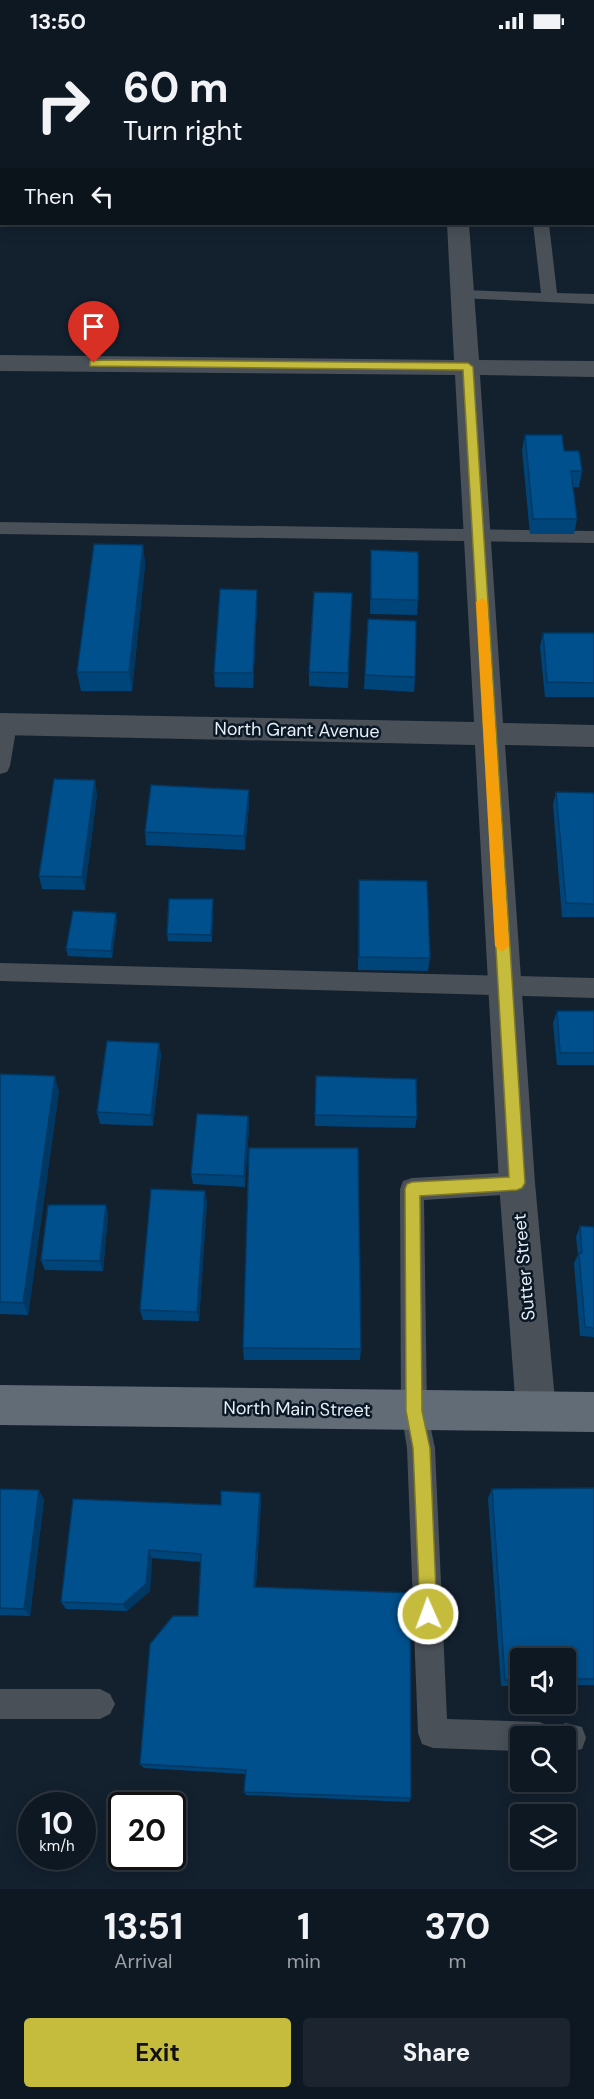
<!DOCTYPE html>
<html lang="en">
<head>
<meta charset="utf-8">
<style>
  body { margin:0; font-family:"DM Sans",sans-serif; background:#1c252f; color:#f1f3f6; height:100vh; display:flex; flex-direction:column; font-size:22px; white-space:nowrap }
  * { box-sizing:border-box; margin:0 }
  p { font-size:20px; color:#9ba0a5 }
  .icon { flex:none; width:33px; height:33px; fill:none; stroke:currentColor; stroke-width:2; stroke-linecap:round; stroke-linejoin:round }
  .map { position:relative; height:1847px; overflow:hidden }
  .sheet { display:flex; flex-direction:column; background:#0e1822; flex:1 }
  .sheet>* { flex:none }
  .guide { position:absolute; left:0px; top:0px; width:594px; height:183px; box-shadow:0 3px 15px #0003,0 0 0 2px #2e3740; background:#0e1822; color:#f1f3f6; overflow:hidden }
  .tools { position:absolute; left:510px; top:1606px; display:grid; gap:12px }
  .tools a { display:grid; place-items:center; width:66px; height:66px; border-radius:6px; background:#0e1822; box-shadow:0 3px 15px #0003,0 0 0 2px #2e3740; font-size:30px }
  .speed { position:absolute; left:18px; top:1750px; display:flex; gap:12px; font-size:30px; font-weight:700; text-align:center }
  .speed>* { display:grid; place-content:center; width:78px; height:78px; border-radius:50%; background:#0e1822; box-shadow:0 3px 15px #0003,0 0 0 2px #2e3740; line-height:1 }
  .speed small { font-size:15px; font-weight:400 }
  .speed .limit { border:3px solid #111; border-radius:9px; background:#fff; color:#111 }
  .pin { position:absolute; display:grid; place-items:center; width:51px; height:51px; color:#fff; margin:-62px -26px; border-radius:50% 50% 50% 0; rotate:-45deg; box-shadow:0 0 6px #0007 }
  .pin .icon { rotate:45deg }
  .me { position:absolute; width:66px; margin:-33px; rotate:358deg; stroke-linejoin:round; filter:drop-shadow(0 0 4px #0008) }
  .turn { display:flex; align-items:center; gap:21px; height:126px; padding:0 24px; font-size:27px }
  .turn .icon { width:78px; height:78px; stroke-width:2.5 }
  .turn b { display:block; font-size:42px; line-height:51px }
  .then { display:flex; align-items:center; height:57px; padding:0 24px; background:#0003; gap:12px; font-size:22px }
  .eta { display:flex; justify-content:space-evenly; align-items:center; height:102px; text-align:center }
  .eta b { font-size:36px; font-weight:700; line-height:42px }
  .cta { display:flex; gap:12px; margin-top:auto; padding:12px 24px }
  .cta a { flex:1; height:69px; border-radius:6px; background:#c5bc3d; color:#111; font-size:24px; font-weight:700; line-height:69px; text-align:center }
  .cta a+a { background:#1c252f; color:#f1f3f6 }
  .status { display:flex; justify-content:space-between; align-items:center; height:42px; padding:0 30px; background:#0e1822; direction:ltr }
  .status svg { height:16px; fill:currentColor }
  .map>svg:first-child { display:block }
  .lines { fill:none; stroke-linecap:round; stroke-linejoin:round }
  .lane { fill:#495057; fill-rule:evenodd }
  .street { fill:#495057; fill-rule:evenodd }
  .secondary { fill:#616c77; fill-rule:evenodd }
  .wall { fill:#004579 }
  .shaded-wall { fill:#003863 }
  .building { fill:#00508d; stroke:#003863; stroke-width:1.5 }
  .route { fill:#c5bc3d; stroke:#807a28; stroke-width:1.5 }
  .slow { fill:#f59e0b }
  .labels { text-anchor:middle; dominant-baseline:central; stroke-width:5; stroke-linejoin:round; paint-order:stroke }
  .street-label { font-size:18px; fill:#e6eff8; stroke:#0a1724 }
</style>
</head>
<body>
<div class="status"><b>13:50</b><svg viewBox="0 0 49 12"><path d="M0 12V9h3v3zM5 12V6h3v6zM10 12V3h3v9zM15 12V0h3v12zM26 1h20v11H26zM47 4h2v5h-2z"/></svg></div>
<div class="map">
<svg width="594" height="1847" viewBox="0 0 594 1847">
  <rect width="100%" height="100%" fill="#13202e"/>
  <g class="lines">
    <g class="lane">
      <rect x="592" y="147" width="2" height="10"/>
      <path d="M533 182H549L557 251 594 252V262L457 256 455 253 463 248 541 251Z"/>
      <path d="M0 480 594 489V501L0 492Z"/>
      <path d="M7 674 14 677 17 682 10 724 7 730 0 732V677Z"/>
      <path d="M0 921 594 936V956L0 939Z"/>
      <path d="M517 1130 526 1133 529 1141 526 1149 517 1152 424 1158 427 1369 435 1406 447 1677 539 1680 550 1684 553 1692 555 1685 566 1681 582 1685 586 1696 582 1707 566 1711V1695H520V1709L433 1706 422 1702 418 1691 407 1406 401 1369 400 1147 403 1139 412 1136Z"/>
      <path d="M0 1647H100L110 1652 115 1662 110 1672 100 1677H0Z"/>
    </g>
    <g class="street">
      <rect x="438" y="0" width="20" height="2"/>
      <rect x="0" y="62" width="2" height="12"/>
      <rect x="592" y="68" width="2" height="12"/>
      <path d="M447 182H469L479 318 594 319V335L480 333 503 681 594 683V705L505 703 535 1141 556 1369 550 1383 536 1389 522 1383 516 1369 499 1141 475 703 0 693V671L474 680 455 333 0 329V313L454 318Z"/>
    </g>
    <path class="secondary" d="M0 1343 594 1350V1390L0 1383Z"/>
  </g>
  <g class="wall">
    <path d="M0 0H4V2H2V42H0Z"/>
    <rect x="0" y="95" width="2" height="52"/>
    <path d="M525 393 564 409 582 429 579 445H573L577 477 574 492H530L522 408Z"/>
    <path d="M143 503 145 523 132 649H81L77 630Z"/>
    <path d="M371 508 418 558 417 573 370 572Z"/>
    <path d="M257 548V562L253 646 215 645 214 631Z"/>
    <path d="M352 551 348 646 309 644V630Z"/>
    <path d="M368 577 415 635 414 650 364 647Z"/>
    <path d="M543 591H594V655H545L540 605Z"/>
    <path d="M556 750 594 751V875H562L553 763Z"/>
    <path d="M97 752 85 848 42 847 39 834Z"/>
    <path d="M249 762 245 808 146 803 145 790Z"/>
    <path d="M359 838 430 916 428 929 358 928Z"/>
    <path d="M213 857 212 900 168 899 167 892Z"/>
    <path d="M117 878 112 916 68 914 66 907Z"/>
    <path d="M557 969H594V1023H557L553 981Z"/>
    <path d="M159 1001 161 1013 153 1084 100 1082 97 1070Z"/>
    <path d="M0 1032 59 1049 28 1273 0 1272Z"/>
    <path d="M315 1073 417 1075 415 1086 315 1084Z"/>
    <path d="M248 1074 249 1085 245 1145 193 1142 191 1132Z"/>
    <path d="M205 1149 207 1160 199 1279 143 1278 140 1268Z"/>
    <path d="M106 1163 108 1174 103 1229 45 1228 41 1218Z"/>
    <path d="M580 1184 594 1185V1295L580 1294 574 1221 578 1213 576 1195Z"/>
    <path d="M243 1306 361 1307 360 1318H244Z"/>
    <path d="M594 1446V1643H566V1617H520V1644H501L488 1456 492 1447Z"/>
    <path d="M0 1447 44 1457 30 1574 0 1573Z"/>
    <path d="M260 1451 261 1460 256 1545 411 1756 409 1760 246 1753 244 1750 245 1732 144 1726 140 1722 198 1574 201 1520 152 1516 150 1549 127 1569 66 1567 61 1560 221 1463Z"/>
  </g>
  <g class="shaded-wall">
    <path d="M143 503 145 523 132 649 129 630Z"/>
    <path d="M257 548V562L253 646V631Z"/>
    <path d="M95 738 97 752 85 848 82 835Z"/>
    <path d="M249 748V762L245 808 244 794Z"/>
    <path d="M213 857V865L212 900 211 893Z"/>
    <path d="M116 871 117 878 112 916 111 909Z"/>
    <path d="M159 1001 161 1013 153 1084 151 1073Z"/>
    <path d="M55 1034 59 1049 28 1273 23 1261Z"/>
    <path d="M248 1074 249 1085 245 1145 244 1134Z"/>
    <path d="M205 1149 207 1160 199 1279 197 1270Z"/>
    <path d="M106 1163 108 1174 103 1229 100 1219Z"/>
    <path d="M39 1448 44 1457 30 1574 24 1567Z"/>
    <path d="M260 1451 261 1460 255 1553 254 1545Z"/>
    <path d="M149 1508 152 1516 150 1549 127 1569 123 1562Z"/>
  </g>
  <g class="building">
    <path d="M33 0H53L52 2H32Z"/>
    <rect x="66" y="0" width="31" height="2"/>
    <path d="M1 2H2V27H0Z"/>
    <rect x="0" y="95" width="2" height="37"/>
    <path d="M525 393H562L564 409H579L582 429H571L577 477H533Z"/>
    <path d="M94 502 143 503 129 630H77Z"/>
    <path d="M371 508 418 510V558L371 557Z"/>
    <path d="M220 547 257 548 253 631H214Z"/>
    <path d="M314 550 352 551 348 631 309 630Z"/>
    <path d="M368 577 416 579 415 635 365 633Z"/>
    <path d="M543 591H594V641L547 640Z"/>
    <path d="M54 737 95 738 82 835 39 834Z"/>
    <path d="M151 743 249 748 244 794 145 790Z"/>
    <path d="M556 750 594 751V862L566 861Z"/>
    <path d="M359 838 427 839 430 916 359 915Z"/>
    <path d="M169 857H213L211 893 167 892Z"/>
    <path d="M73 869 116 871 111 909 66 907Z"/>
    <path d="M557 969H594V1011H560Z"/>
    <path d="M107 999 159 1001 151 1073 97 1070Z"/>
    <path d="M0 1032 55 1034 23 1261 0 1260Z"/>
    <path d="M316 1034 416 1037 417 1075 315 1073Z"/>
    <path d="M197 1072 248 1074 244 1134 191 1132Z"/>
    <path d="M249 1106H358L361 1307 243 1306Z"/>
    <path d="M151 1147 205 1149 197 1270 140 1268Z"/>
    <path d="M48 1163H106L100 1219 41 1218Z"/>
    <path d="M580 1184 594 1185V1286L585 1285 579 1211H582Z"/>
    <path d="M594 1446V1637H566V1617H520V1638H505L492 1447Z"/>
    <path d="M0 1447 39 1448 24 1567 0 1566Z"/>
    <path d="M221 1449 260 1451 254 1545 410 1551 411 1756 244 1750 246 1728 140 1722 150 1602 173 1574H198L201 1512 149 1508 146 1542 123 1562 61 1560 73 1457 221 1463Z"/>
  </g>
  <path class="route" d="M94 318 468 321 473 325 525 1141 522 1146 517 1148 420 1154 422 1369 430 1406 437 1572 434 1578 428 1581 422 1578 420 1572 413 1406 406 1369 405 1147 407 1142 412 1140 509 1135 463 328 90 324V319Z"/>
  <path class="slow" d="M482 556 487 560 509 904 502 910 495 904 476 560Z"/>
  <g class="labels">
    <g class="street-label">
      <text transform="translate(297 688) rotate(1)">North Grant Avenue</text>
      <text transform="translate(524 1225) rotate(-95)">Sutter Street</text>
      <text transform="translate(297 1367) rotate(1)">North Main Street</text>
    </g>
  </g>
</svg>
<div class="tools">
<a><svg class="icon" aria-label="sound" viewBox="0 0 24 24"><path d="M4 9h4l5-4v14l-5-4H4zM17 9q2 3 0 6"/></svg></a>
<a><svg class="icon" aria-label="search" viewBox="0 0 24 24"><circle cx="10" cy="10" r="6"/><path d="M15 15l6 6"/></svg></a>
<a><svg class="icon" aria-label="layers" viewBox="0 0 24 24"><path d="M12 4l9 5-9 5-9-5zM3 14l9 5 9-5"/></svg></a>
</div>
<div class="speed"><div>10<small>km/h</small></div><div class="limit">20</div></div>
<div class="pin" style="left:94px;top:321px;background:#d93025"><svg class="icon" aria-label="arrive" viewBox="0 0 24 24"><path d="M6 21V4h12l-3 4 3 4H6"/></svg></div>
<svg class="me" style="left:428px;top:1572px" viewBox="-20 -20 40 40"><circle r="17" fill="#c5bc3d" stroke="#fff" stroke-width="3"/><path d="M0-11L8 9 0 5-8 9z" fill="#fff"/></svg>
<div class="guide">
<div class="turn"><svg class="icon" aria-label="right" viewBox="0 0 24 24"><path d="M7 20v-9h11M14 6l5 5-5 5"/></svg><div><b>60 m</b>Turn right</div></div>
<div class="then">Then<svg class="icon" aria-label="left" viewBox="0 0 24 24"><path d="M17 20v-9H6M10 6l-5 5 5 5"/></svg></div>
</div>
</div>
<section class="sheet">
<div class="eta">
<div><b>13:51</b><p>Arrival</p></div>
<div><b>1</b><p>min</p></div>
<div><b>370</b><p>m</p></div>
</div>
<div class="cta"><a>Exit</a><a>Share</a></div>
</section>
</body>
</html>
